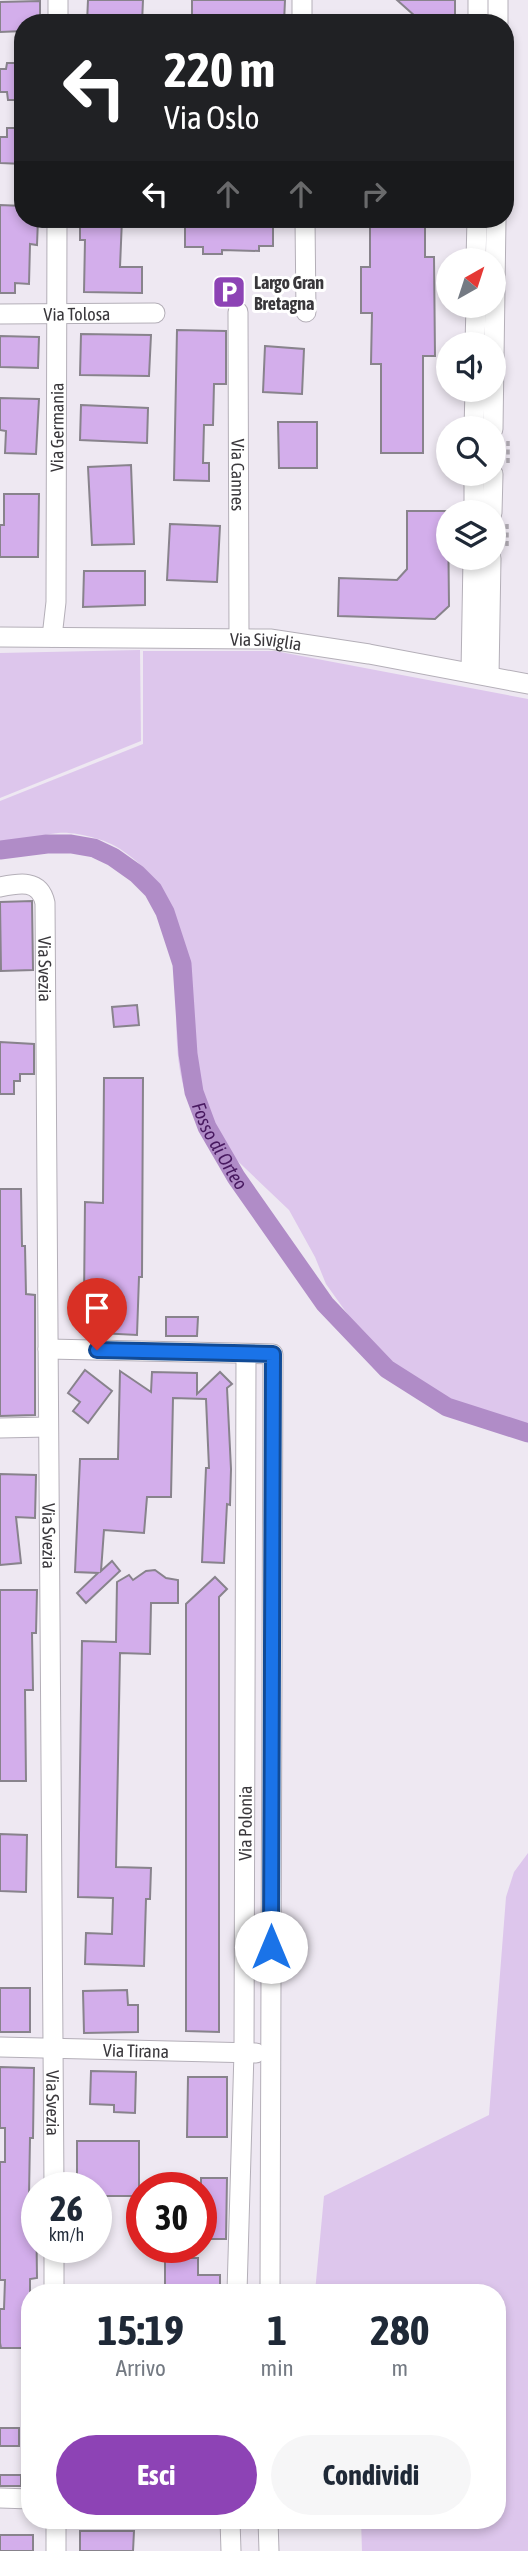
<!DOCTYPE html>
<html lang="it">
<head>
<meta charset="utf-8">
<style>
  body { margin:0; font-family:"Asap Condensed",sans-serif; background:#f6f6f7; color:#1f2937; height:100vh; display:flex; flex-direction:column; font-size:26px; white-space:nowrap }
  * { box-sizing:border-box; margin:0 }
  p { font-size:23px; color:#747a83 }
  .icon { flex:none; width:38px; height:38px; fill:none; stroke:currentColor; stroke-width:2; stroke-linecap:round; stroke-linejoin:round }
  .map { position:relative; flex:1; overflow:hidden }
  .sheet { position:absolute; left:21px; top:2284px; width:485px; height:245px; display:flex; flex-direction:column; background:#fff; border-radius:28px; box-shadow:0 4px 10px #0003 }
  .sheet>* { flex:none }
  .guide { position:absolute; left:14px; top:14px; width:500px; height:214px; border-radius:28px; box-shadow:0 4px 10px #0003; background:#202124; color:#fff; overflow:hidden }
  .needle { width:46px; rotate:39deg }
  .controls { position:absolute; left:436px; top:248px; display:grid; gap:14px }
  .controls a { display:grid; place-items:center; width:70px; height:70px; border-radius:50%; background:#fff; box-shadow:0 4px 10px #0003; font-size:35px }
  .speed { position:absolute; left:21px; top:2172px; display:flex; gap:14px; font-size:35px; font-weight:700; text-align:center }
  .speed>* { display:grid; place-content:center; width:91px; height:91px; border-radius:50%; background:#fff; box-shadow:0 4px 10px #0003; line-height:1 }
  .speed small { font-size:18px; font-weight:400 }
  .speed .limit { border:10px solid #d22; background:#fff; color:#111 }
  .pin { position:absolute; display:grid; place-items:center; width:60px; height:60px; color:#fff; margin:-72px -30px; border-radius:50% 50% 50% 0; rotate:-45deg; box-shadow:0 0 7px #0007 }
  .pin .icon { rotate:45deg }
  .me { position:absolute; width:77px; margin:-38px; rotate:0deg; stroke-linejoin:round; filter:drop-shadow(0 0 5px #0008) }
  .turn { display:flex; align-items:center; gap:24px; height:147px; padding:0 35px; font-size:32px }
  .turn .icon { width:91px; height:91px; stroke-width:2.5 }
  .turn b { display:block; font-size:49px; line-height:60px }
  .lanes { display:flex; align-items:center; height:66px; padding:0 35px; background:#0003; justify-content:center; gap:35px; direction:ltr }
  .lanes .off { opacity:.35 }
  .eta { display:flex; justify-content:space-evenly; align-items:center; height:119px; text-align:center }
  .eta b { font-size:42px; font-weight:700; line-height:49px }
  .action { display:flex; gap:14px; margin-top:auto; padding:14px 35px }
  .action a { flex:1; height:80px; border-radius:42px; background:#8d43b5; color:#fff; font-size:28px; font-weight:700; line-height:80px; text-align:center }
  .action a+a { background:#f6f6f7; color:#1f2937 }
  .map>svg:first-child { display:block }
  .green { fill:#ddc6ec }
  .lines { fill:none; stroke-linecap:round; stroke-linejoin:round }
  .canal { stroke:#b08cc7; stroke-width:19 }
  .building { fill:#d3aeeb; stroke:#88838c; stroke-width:2 }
  .minor-casing { stroke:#b4afb8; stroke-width:21 }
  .path { stroke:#b0abb3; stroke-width:3.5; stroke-dasharray:5 3.5; stroke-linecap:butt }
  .minor { stroke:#fff; stroke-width:19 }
  .route-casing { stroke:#114b97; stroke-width:18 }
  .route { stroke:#1a73e8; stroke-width:12 }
  .labels { text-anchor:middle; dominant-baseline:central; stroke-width:6; stroke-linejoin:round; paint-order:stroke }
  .poi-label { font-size:18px; font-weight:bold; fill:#39373b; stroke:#fff; text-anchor:start }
  .street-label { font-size:18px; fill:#39373b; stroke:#fff }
  .water-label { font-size:19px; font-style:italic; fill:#481960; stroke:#fff }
</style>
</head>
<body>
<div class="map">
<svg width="528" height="2551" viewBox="0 0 528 2551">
  <rect width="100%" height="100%" fill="#eee8f2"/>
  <g class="green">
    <path d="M140 650 141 741 0 798V653Z"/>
    <path d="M143 651H275L528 699V1435L498 1419 446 1401 402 1373 366 1340 326 1284 315 1257 289 1210 203 1128C157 1064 190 981 166 910 163 901 160 889 154 880 147 869 134 859 123 851 110 840 75 831 58 833 38 835 19 842 0 845V801L143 744Z"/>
    <path d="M528 1853V2551H362L361 2520H497V2292H315L324 2196 489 2115 506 1897 514 1872Z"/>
  </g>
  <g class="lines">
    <path class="canal" id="s1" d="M0 850 47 844H71L94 848 113 857 137 874 153 890 165 912 182 964 188 1054 194 1092 207 1127 236 1177 325 1304 387 1369 447 1407 528 1433"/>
  </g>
  <g class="building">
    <path d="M88 0H143L142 23H87Z"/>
    <path d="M192 0H285L284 23H192Z"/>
    <path d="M397 0H455V23H416V17Z"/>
    <path d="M40 1V23H23V31L0 32V2Z"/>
    <path d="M7 63H23V100H8L7 92H0V69H6Z"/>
    <path d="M7 128H23V164L0 163V137H7Z"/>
    <path d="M0 205 23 206V219H38L37 245 30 244 29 284 15 283V293H0Z"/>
    <path d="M80 219H122L120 267H142V293L84 292 85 240H80Z"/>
    <path d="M185 219H273V246H259V251L222 250V254H203V247H185Z"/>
    <path d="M370 219H425V257H434L435 356H423V453H381V364H371L372 313H361V267H370Z"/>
    <path d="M177 330 226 331V384H214L213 425H204L203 463H209V481L174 480Z"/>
    <path d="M81 334 151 335 149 376 80 375Z"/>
    <path d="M0 336 39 337 38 368 0 367Z"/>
    <path d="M265 346 304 349 302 394 263 392Z"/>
    <path d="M0 398 39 399 36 454 5 453 6 431 0 430Z"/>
    <path d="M81 405 148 408 147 443 80 440Z"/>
    <path d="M278 422H317V468H279Z"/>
    <path d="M131 465 134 544 92 545 88 467Z"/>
    <path d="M4 494H39L38 557H0V525H4Z"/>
    <path d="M407 511H448L449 606 435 619 338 616 339 578 397 580 407 569Z"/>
    <path d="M170 524 220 526 217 582 167 580Z"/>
    <path d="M84 571H145V605L83 607Z"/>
    <path d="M32 901 33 970 1 971 0 902Z"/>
    <path d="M137 1005 139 1025 114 1027 112 1007Z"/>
    <path d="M0 1042 34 1044V1074H20V1081H14V1094H0Z"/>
    <path d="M104 1078H143L142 1277H139L137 1335 80 1332 81 1300H84L85 1202 103 1203Z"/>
    <path d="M0 1189H21L22 1246H25L26 1294 35 1295V1415L0 1416Z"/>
    <path d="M166 1317H198L197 1336H166Z"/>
    <path d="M85 1370 112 1391 88 1423 73 1411 80 1402 68 1393Z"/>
    <path d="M120 1371 151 1392 152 1372 197 1373V1394L220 1372 232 1384 227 1388 231 1469 230 1505 227 1504 224 1563 202 1562 206 1468H209L206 1399 173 1398 171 1497H147L144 1533 104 1530 101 1571 112 1561 120 1571 86 1603 77 1593 98 1573 75 1572 80 1459H118Z"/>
    <path d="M0 1474 36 1475 35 1518 16 1517 21 1563 0 1565Z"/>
    <path d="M155 1570 166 1578 178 1580V1603H151L150 1654 120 1653 116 1867 151 1868 150 1899H146L144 1966 85 1964 86 1933 112 1934 113 1898 78 1897 82 1641 116 1642 117 1582 129 1575 133 1580 146 1571Z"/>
    <path d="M215 1577 227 1589 219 1597V2032L186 2031V1604Z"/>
    <path d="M0 1590H37L36 1633H32L33 1690H25L26 1781H0Z"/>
    <path d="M0 1834 27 1835 26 1892 0 1891Z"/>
    <rect x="0" y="1988" width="30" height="44"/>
    <path d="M127 1990 128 2005H138V2032L84 2033 83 1991Z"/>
    <path d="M0 2067 34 2068 33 2138H30L29 2196H36L37 2278 30 2279V2348H1L0 2343V2309H4L5 2280H0V2162H5V2128H0Z"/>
    <path d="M91 2071 136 2072 135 2113 114 2112V2105L90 2104Z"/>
    <path d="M188 2077H227V2137H187Z"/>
    <path d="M77 2141H139V2196H96V2188H77Z"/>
    <path d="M201 2178H227L226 2239H201Z"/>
    <path d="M165 2258H198V2275H220V2292H165Z"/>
    <rect x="0" y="2428" width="19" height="18"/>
    <rect x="0" y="2475" width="21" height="11"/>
    <path d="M80 2531H134L133 2551H80Z"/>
    <rect x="0" y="2535" width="33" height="16"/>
  </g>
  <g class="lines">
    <defs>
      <g id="minor">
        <path d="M58 0V23"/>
        <path d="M302 0V23"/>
        <path d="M478 23V0"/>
        <path d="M498 23V0"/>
        <path d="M305 219 306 312"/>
        <path d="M476 261 477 219"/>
        <path id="s2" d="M238 312 239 637"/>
        <path id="s3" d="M0 314 155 313"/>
        <path d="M475 345 476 306"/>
        <path d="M474 429 475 390"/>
        <path d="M493 429 496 219"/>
        <path d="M474 513V474"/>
        <path d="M492 513 493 474"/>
        <path id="s4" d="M0 637 270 639 369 654 528 684"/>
        <path id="s5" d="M52 637 56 602 57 219"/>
        <path d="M471 672 473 558"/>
        <path d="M489 676 491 558"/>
        <path id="s6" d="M0 887C19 883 40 879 45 903L54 2188"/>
        <path d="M48 1349 273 1354 270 2292"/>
        <path d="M0 1428 48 1427"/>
        <path id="s7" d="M0 2047 256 2053"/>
        <path d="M54 2247V2292"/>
        <path id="s8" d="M237 2292 244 2052 246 1354"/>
        <path d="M0 2498 30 2499"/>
        <path d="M56 2520V2551"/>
        <path d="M230 2520 231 2551"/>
        <path d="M268 2520 269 2551"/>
      </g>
    </defs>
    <use href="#minor" class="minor-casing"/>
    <g class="path">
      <path d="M510 208 511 34"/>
      <path d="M508 463V440"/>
      <path d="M507 524V547"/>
    </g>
    <use href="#minor" class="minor"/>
  </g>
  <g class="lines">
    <defs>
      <path id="route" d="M97 1350 273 1354 271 1947"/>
    </defs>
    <use href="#route" class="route-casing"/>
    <use href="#route" class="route"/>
  </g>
  <defs>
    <symbol id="parking-square" viewBox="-11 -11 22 22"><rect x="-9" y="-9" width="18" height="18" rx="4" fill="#8d43b5" stroke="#fff"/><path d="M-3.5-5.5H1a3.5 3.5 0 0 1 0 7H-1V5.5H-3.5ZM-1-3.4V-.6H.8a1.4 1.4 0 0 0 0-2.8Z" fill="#fff"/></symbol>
  </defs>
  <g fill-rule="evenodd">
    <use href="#parking-square" x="210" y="273" width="38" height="38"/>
  </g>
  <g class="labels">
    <g class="poi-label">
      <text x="254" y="282">Largo Gran<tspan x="254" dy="21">Bretagna</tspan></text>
    </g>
    <g class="street-label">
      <text stroke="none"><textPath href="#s3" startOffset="77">Via Tolosa</textPath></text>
      <text stroke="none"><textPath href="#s5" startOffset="210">Via Germania</textPath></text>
      <text stroke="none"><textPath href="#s2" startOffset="163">Via Cannes</textPath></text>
      <text stroke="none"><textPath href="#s4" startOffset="266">Via Siviglia</textPath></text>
      <text stroke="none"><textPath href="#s6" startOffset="121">Via Svezia</textPath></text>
      <text stroke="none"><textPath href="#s6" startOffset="688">Via Svezia</textPath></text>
      <text stroke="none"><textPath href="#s8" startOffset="469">Via Polonia</textPath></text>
      <text stroke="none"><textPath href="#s7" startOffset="136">Via Tirana</textPath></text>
      <text stroke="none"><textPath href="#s6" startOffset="1255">Via Svezia</textPath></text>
    </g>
    <g class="water-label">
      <text stroke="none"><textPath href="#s1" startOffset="436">Fosso di Orteo</textPath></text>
    </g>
  </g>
</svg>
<div class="controls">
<a><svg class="needle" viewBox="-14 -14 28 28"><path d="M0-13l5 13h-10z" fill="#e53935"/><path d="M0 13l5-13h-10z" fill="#747a83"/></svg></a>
<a><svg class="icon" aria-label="sound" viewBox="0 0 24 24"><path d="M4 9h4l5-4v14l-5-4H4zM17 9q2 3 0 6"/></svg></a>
<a><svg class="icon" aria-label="search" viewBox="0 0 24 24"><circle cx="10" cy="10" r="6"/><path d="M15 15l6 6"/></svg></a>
<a><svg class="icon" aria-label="layers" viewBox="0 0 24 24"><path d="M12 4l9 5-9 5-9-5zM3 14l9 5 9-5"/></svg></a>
</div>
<div class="speed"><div>26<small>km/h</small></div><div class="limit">30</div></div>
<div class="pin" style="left:97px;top:1350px;background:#d93025"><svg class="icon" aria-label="arrive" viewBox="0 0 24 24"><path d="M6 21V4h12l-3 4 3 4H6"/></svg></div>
<svg class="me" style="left:271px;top:1947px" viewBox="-20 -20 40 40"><circle r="19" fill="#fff"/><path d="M0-13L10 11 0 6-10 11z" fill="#1a73e8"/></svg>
<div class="guide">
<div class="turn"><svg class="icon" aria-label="left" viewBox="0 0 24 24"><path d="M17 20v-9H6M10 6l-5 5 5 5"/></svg><div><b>220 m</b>Via Oslo</div></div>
<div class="lanes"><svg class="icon" aria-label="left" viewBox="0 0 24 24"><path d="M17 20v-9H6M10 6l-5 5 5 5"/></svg><svg class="icon off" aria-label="ahead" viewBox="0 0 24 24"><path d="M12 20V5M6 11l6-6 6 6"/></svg><svg class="icon off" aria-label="ahead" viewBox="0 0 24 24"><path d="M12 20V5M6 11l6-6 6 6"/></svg><svg class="icon off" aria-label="right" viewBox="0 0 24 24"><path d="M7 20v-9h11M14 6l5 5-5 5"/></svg></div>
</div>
<section class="sheet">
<div class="eta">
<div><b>15:19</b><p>Arrivo</p></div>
<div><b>1</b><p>min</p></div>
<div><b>280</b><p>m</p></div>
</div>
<div class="action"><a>Esci</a><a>Condividi</a></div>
</section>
</div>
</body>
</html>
